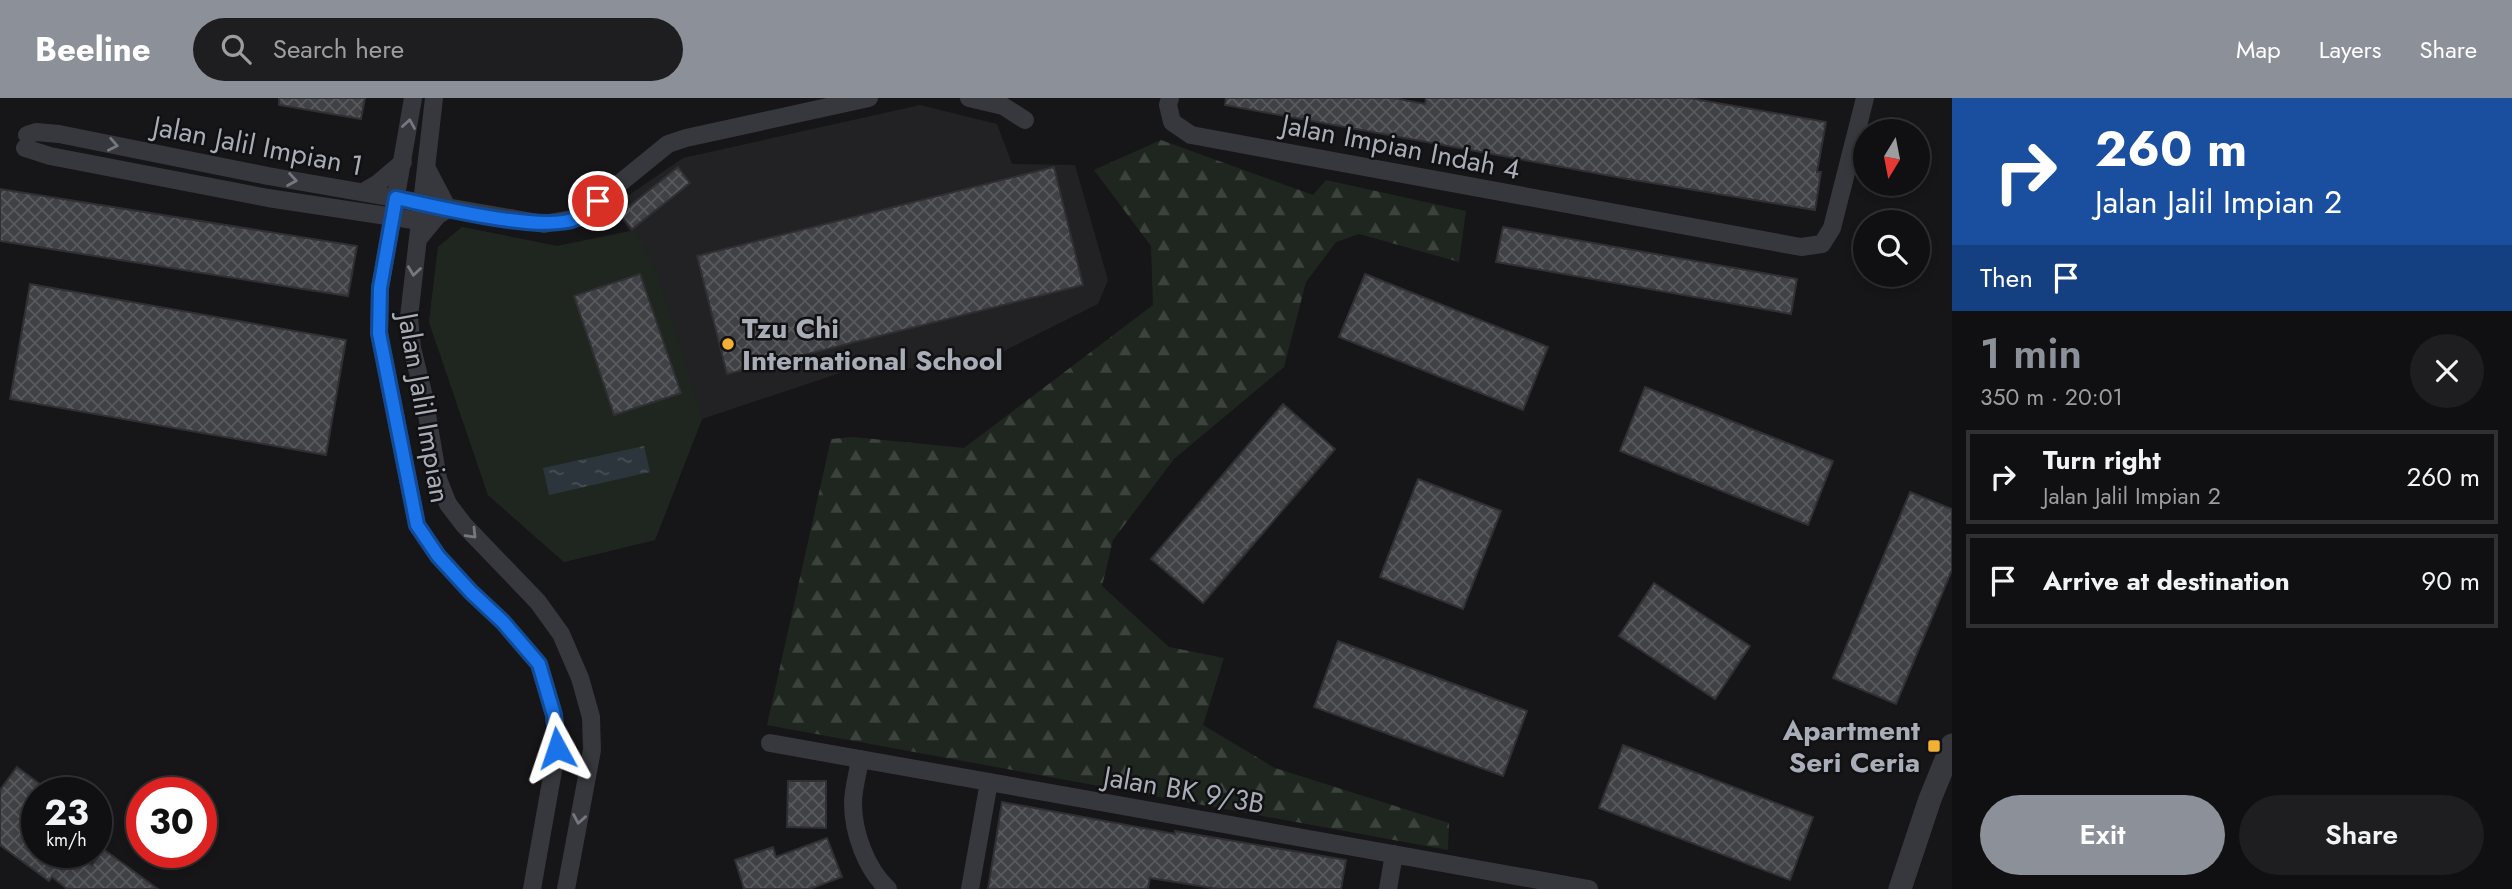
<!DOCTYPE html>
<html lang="en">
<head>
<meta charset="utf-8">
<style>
  body { margin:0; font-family:Jost,sans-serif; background:#1e1e20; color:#f1f3f6; height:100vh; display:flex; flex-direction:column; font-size:26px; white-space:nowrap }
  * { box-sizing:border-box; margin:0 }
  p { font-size:23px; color:#9c9d9f }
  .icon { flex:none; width:38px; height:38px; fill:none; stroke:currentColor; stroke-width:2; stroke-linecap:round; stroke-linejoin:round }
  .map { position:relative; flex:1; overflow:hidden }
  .panel { display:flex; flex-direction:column; background:#101012; width:560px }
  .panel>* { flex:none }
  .hud { background:#1a4fa0; color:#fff; overflow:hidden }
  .needle { width:46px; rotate:190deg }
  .fabs { position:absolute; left:1853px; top:21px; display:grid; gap:14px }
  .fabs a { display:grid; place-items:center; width:77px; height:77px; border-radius:50%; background:#101012; box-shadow:0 4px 10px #0003,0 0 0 2px #303032; font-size:35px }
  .speed { position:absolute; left:21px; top:679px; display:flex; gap:14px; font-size:35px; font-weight:700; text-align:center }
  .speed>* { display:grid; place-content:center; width:91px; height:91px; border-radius:50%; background:#101012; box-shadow:0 4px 10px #0003,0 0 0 2px #303032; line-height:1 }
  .speed small { font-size:18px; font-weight:400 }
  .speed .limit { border:10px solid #d22; background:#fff; color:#111 }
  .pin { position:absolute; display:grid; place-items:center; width:60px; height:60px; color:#fff; margin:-30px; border:4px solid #fff; border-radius:50%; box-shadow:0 2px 7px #0007 }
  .me { position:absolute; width:77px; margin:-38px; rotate:355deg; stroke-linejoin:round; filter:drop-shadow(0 0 5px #0008) }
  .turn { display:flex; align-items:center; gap:24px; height:147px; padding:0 28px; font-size:32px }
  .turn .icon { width:91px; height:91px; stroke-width:2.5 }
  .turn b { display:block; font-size:49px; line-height:60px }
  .then { display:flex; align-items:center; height:66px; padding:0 28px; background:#0003; gap:14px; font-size:26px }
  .round { display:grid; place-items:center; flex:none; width:74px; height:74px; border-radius:37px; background:#1e1e20 }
  .overview { display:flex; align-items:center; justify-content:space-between; height:119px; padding:0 28px }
  h1 { font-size:42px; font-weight:600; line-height:52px; color:#8c9099 }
  .primary-button { display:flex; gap:14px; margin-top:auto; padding:14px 28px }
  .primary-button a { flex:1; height:80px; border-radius:42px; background:#8c9099; color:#fff; font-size:28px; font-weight:600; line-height:80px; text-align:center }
  .primary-button a+a { background:#1e1e20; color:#f1f3f6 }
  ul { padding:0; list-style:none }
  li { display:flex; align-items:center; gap:21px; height:94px; margin:0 14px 10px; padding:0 14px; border:4px solid #303032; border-radius:0px }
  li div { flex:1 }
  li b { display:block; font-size:26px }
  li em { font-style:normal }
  header { display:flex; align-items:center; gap:42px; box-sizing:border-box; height:98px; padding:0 35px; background:#8c9099; color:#fff }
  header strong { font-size:33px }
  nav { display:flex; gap:38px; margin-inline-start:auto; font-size:24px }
  .search { width:490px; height:63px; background:#1e1e20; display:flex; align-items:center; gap:18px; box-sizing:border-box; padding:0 24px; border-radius:38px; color:#9c9d9f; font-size:26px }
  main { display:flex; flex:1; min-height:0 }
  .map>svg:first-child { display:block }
  .built { fill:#222225 }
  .forest { fill:url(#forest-firs) }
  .garden { fill:#1e261f }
  .water { fill:url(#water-ripples) }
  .building { fill:url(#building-cross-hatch); stroke:#303034; stroke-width:2 }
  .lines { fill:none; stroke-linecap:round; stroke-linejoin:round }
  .minor { stroke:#37383d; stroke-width:18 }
  .tertiary { stroke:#37383d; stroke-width:23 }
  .oneway { stroke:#757881 }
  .route-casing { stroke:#114b97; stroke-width:18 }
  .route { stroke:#1a73e8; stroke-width:12 }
  .poi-dot { fill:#f2b134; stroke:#111113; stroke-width:2.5 }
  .labels { text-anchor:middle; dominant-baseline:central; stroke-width:5; stroke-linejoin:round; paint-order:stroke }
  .street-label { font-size:28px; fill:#a8adb8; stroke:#111113 }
  .poi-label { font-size:28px; font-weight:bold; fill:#a8adb8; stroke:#111113; text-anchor:start }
</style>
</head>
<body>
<header>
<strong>Beeline</strong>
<div class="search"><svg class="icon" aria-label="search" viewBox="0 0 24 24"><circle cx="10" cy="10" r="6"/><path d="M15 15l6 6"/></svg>Search here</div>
<nav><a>Map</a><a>Layers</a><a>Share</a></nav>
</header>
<main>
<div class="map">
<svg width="1952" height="791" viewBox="0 0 1952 791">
  <defs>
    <pattern id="forest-firs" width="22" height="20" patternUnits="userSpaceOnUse" patternTransform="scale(1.75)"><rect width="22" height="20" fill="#1e261f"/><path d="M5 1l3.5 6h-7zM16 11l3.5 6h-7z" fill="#3c433d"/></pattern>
    <pattern id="water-ripples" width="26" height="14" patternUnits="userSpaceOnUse" patternTransform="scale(1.75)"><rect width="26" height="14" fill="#2c353c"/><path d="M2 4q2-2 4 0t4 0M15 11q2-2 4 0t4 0" fill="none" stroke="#485056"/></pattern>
    <pattern id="building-cross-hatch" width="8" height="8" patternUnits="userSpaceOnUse" patternTransform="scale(1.75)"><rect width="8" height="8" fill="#404145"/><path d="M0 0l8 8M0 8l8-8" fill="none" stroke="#595a5e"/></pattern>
  </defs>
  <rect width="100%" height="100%" fill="#161618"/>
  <path class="built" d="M920 7 997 26 1012 66 1075 67 1108 182 1098 206 962 274 864 267 702 321 655 442 564 464 488 397 429 224 438 149 462 129 557 148 630 133 613 108 683 60Z"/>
  <path class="forest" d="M1161 42 1313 97 1326 82 1466 113 1459 164 1359 136 1336 144 1306 184 1284 269 1174 361 1113 442 1102 488 1169 549 1224 560 1203 627 1275 670 1449 725 1448 752 767 627 831 341 853 339 964 350 1153 207 1151 148 1094 72Z"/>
  <path class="garden" d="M462 129 557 148 631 133 637 134 658 176 702 321 655 442 564 464 488 397 429 224 438 149Z"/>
  <path class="water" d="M644 348 650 374 549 397 543 370Z"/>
  <g class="building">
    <path d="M279 0H365L361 21 279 7Z"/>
    <path d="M1226 0H1394L1425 6 1426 0H1689L1826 24 1817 74H1821L1815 112 1622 80 1225 7Z"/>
    <path d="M678 69 690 85 632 131 620 116Z"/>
    <path d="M1054 69 1083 187 727 276 697 158Z"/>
    <path d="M0 91 357 148 348 198 0 143Z"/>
    <path d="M1503 129 1797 181 1791 216 1496 164Z"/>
    <path d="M640 176 681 295 614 317 574 198Z"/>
    <path d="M1365 176 1548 249 1523 312 1339 239Z"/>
    <path d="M30 186 346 242 326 357 10 301Z"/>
    <path d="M1645 289 1833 363 1808 427 1620 353Z"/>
    <path d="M1283 306 1335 351 1203 505 1151 461Z"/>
    <path d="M1418 381 1501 413 1463 511 1380 479Z"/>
    <path d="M1910 394 1952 411V472L1896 606 1833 580Z"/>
    <path d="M1654 485 1750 548 1715 601 1619 538Z"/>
    <path d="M1338 543 1527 613 1503 678 1314 609Z"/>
    <path d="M1623 647 1813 719 1790 782 1599 710Z"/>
    <path d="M17 669 52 695H37V754H74L92 767 103 751 158 791H67L52 779 49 783 0 747V692Z"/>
    <path d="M788 683H826V730L787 729Z"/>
    <path d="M1002 704 1175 736V733L1346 762 1341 791H1218L1150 780 1148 791H988Z"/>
    <path d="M827 740 842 779 810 791H744L735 762 773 749 776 759Z"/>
  </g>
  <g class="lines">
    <g class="minor">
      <path d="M413 0 380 190 379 235 417 427 438 458 471 494 503 524 539 566 554 617 557 650 532 791"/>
      <path d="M434 0 409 219 412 250 424 299 438 381 448 406 464 427 538 504 561 536 580 580 591 619 592 652 566 791"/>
      <path d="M969 0 1003 8 1025 22"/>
      <path d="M1170 0 1168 7 1172 24 1191 37 1801 149 1822 146 1832 130 1865 0"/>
      <path d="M27 37 36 34 59 36 268 78 544 126 577 120 668 46 686 40 869 0"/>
      <path d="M25 50 50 58 268 100 420 123"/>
      <path d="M363 94 377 86 403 64"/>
      <path d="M419 140 437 118 448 111 427 71"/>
      <path d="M770 645 1589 791"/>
      <path d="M860 661C858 675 853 691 853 705 853 734 866 771 888 791"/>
      <path d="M970 791 989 684"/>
      <path d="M1388 791 1394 756"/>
    </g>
    <path class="tertiary" d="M1900 791 1930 701 1952 647"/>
  </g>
  <defs><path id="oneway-chevron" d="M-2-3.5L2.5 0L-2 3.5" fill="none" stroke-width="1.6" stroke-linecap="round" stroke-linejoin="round" transform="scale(1.75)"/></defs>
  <g class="oneway">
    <use href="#oneway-chevron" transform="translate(409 26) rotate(-81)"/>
    <use href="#oneway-chevron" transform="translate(113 47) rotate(11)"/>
    <use href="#oneway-chevron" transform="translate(292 82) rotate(9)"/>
    <use href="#oneway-chevron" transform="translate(414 173) rotate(98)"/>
    <use href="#oneway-chevron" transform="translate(472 436) rotate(46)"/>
    <use href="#oneway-chevron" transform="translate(579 721) rotate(100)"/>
  </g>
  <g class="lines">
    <defs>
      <path id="route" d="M557 650 554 617 539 566 503 524 471 494 438 458 417 427 379 235 380 190 396 100C434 108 545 136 577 120 584 116 592 108 598 103"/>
    </defs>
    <use href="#route" class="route-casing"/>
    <use href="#route" class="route"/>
  </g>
  <g class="poi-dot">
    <circle cx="728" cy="246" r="7"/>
    <rect x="1927" y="641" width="14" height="14" rx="3.5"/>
  </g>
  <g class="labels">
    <g class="street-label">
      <text transform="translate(258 48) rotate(11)">Jalan Jalil Impian 1</text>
      <text transform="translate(1401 49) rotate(11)">Jalan Impian Indah 4</text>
      <text transform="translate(424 310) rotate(80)">Jalan Jalil Impian</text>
      <text transform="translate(1184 692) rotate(10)">Jalan BK 9/3B</text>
    </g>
    <g class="poi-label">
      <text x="742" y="230">Tzu Chi<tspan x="742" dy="32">International School</tspan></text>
      <text x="1920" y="632" text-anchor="end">Apartment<tspan x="1920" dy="32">Seri Ceria</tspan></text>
    </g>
  </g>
</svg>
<div class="fabs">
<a><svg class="needle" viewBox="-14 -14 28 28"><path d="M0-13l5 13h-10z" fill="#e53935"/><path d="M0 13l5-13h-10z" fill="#9c9d9f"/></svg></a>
<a><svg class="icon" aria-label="search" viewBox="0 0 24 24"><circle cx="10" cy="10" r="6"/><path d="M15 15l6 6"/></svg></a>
</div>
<div class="speed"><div>23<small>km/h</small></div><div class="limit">30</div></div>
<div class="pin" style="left:598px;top:103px;background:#d93025"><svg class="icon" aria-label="arrive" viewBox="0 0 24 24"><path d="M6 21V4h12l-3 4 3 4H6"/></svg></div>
<svg class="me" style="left:557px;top:650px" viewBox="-20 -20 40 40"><path d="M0-17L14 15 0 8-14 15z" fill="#1a73e8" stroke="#fff" stroke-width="4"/></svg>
</div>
<section class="panel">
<div class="hud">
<div class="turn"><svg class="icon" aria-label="right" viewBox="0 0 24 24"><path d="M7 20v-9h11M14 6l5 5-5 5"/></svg><div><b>260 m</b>Jalan Jalil Impian 2</div></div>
<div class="then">Then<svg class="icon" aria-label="arrive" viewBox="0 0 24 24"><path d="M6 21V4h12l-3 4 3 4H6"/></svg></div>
</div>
<div class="overview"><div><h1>1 min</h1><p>350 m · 20:01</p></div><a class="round"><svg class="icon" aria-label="close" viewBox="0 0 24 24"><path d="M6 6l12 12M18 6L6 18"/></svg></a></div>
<ul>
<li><svg class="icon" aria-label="right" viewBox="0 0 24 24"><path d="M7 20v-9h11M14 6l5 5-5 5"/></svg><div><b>Turn right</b><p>Jalan Jalil Impian 2</p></div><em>260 m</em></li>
<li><svg class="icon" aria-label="arrive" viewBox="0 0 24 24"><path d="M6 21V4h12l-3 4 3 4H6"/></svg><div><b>Arrive at destination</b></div><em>90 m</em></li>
</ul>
<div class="primary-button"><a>Exit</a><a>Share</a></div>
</section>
</main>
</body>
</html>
